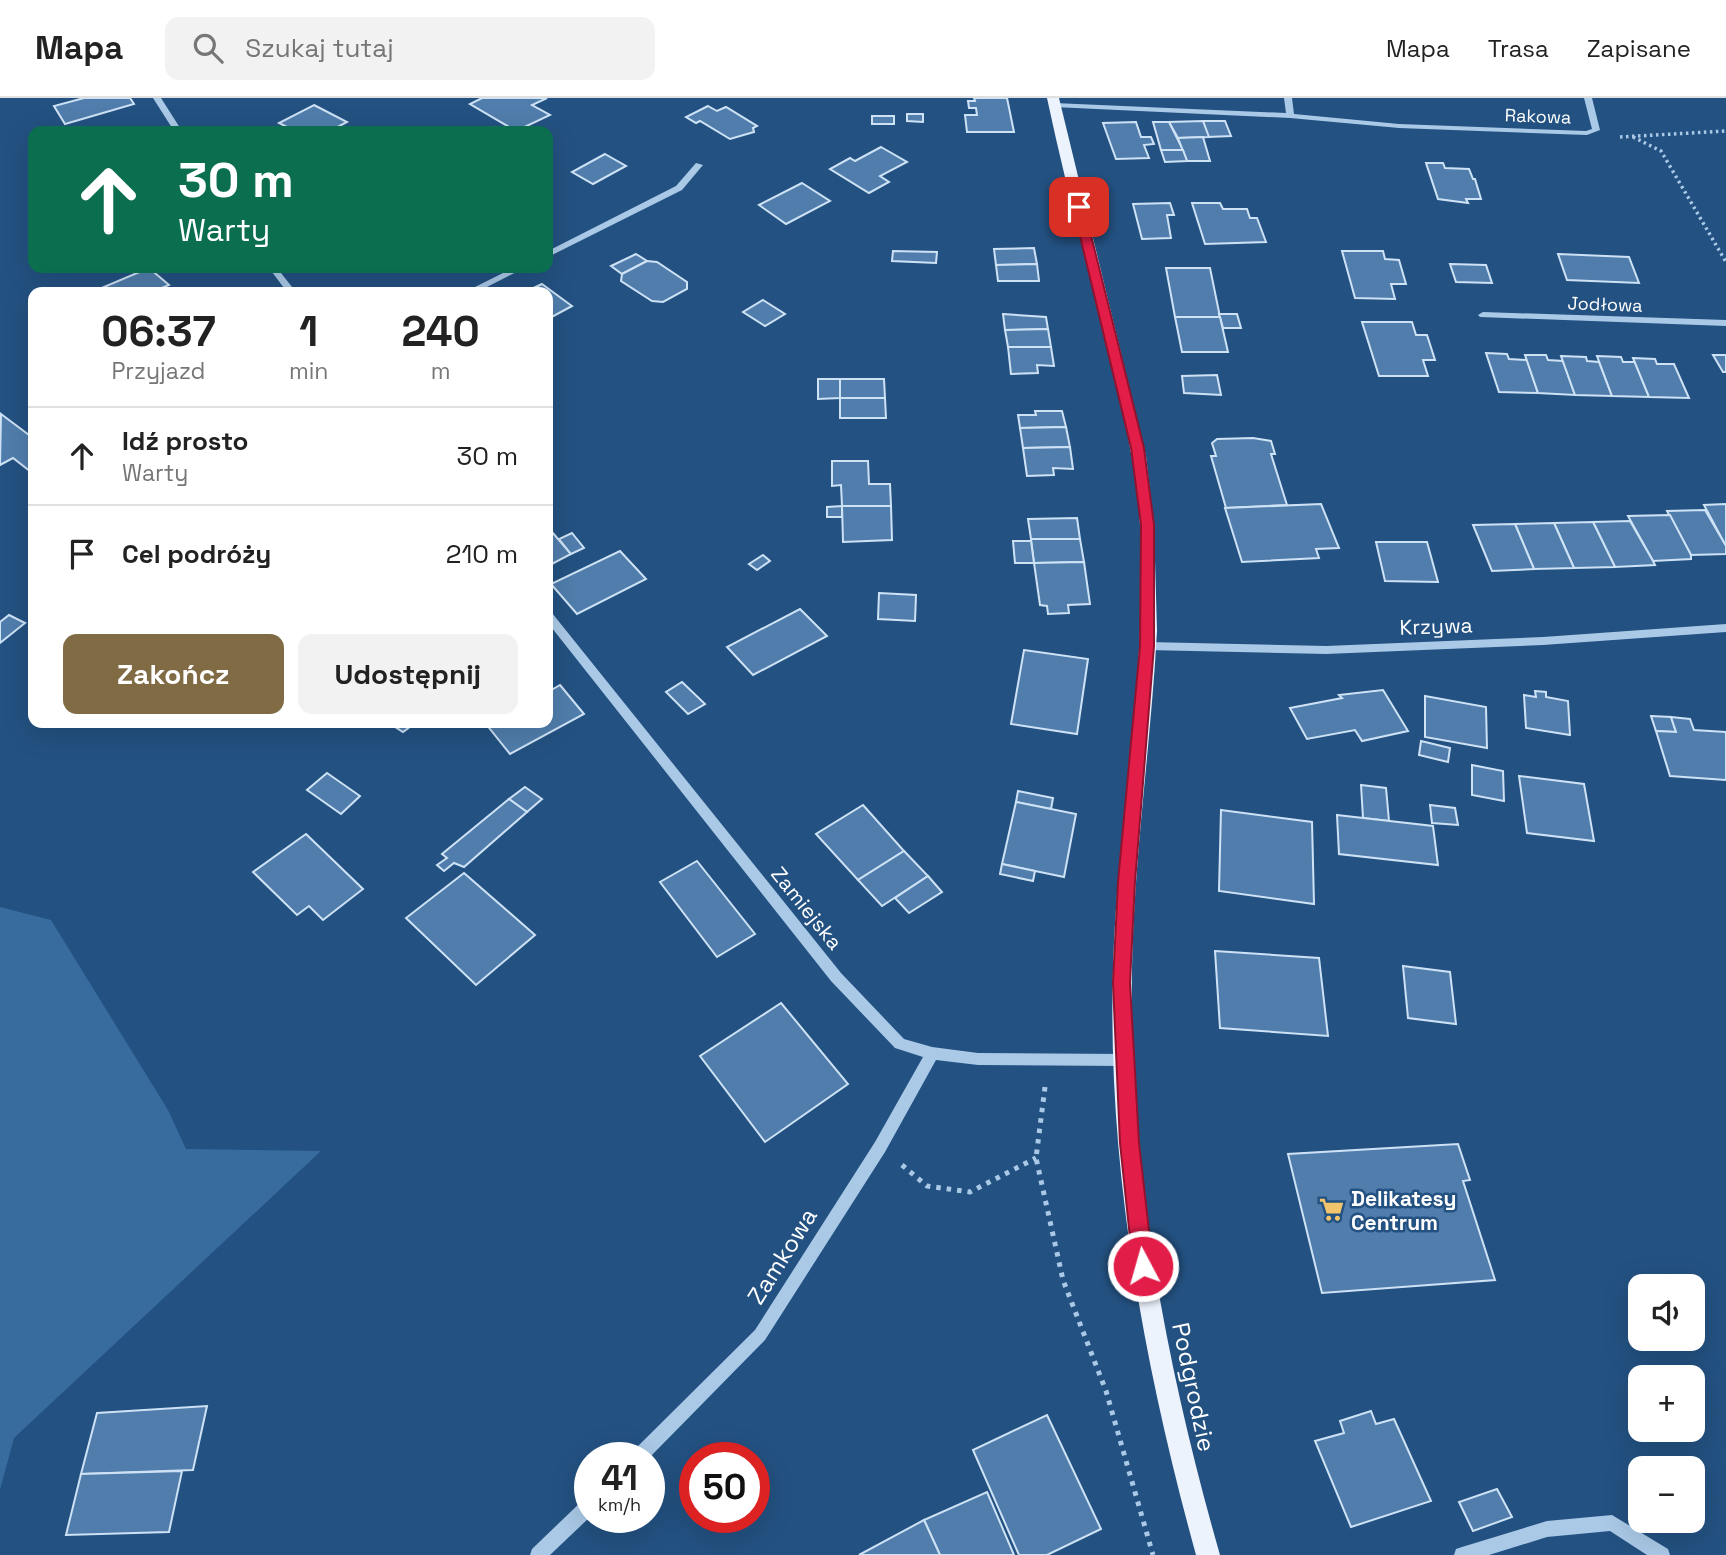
<!DOCTYPE html>
<html lang="pl">
<head>
<meta charset="utf-8">
<style>
  body { margin:0; font-family:"Space Grotesk",sans-serif; background:#f2f2f2; color:#222; height:100vh; display:flex; flex-direction:column; font-size:26px; white-space:nowrap }
  * { box-sizing:border-box; margin:0 }
  p { font-size:23px; color:#767676 }
  .icon { flex:none; width:38px; height:38px; fill:none; stroke:currentColor; stroke-width:2; stroke-linecap:round; stroke-linejoin:round }
  .map { position:relative; flex:1; overflow:hidden }
  .drawer { position:absolute; left:28px; top:189px; width:525px; height:441px; display:flex; flex-direction:column; background:#fff; border-radius:14px; box-shadow:0 7px 28px #0002 }
  .drawer>* { flex:none }
  .guide { position:absolute; left:28px; top:28px; width:525px; height:147px; border-radius:14px; box-shadow:0 7px 28px #0002; background:#0b6e4f; color:#fff; overflow:hidden }
  .fabs { position:absolute; left:1628px; top:1176px; display:grid; gap:14px }
  .fabs a { display:grid; place-items:center; width:77px; height:77px; border-radius:14px; background:#fff; box-shadow:0 7px 28px #0002; font-size:35px }
  .speed { position:absolute; left:574px; top:1344px; display:flex; gap:14px; font-size:35px; font-weight:700; text-align:center }
  .speed>* { display:grid; place-content:center; width:91px; height:91px; border-radius:50%; background:#fff; box-shadow:0 7px 28px #0002; line-height:1 }
  .speed small { font-size:18px; font-weight:400 }
  .speed .limit { border:10px solid #d22; background:#fff; color:#111 }
  .pin { position:absolute; display:grid; place-items:center; width:60px; height:60px; color:#fff; margin:-30px; border-radius:14px; box-shadow:0 4px 10px #0006 }
  .me { position:absolute; width:77px; margin:-38px; rotate:354deg; stroke-linejoin:round; filter:drop-shadow(0 0 5px #0008) }
  .turn { display:flex; align-items:center; gap:24px; height:147px; padding:0 35px; font-size:32px }
  .turn .icon { width:91px; height:91px; stroke-width:2.5 }
  .turn b { display:block; font-size:49px; line-height:60px }
  .eta { display:flex; justify-content:space-evenly; align-items:center; height:119px; text-align:center }
  .eta b { font-size:42px; font-weight:700; line-height:49px }
  .action { display:flex; gap:14px; margin-top:auto; padding:14px 35px }
  .action a { flex:1; height:80px; border-radius:14px; background:#806b44; color:#fff; font-size:28px; font-weight:700; line-height:80px; text-align:center }
  .action a+a { background:#f2f2f2; color:#222 }
  ul { padding:0; list-style:none }
  li { display:flex; align-items:center; gap:21px; height:98px; padding:0 35px; border-top:2px solid #e0e0e0 }
  li div { flex:1 }
  li b { display:block; font-size:26px }
  li em { font-style:normal }
  header { display:flex; align-items:center; gap:42px; box-sizing:border-box; height:98px; padding:0 35px; background:#fff; border-bottom:2px solid #e0e0e0 }
  header strong { font-size:33px }
  nav { display:flex; gap:38px; margin-inline-start:auto; font-size:24px }
  .search { width:490px; height:63px; background:#f2f2f2; display:flex; align-items:center; gap:18px; box-sizing:border-box; padding:0 24px; border-radius:14px; color:#767676; font-size:26px }
  .map>svg:first-child { display:block }
  .green { fill:#386b9e }
  .building { fill:#507dac; stroke:#cee2f5; stroke-width:2 }
  .lines { fill:none; stroke-linecap:round; stroke-linejoin:round }
  .path-far1 { stroke:#aac9e7; stroke-width:3.5; stroke-dasharray:2.5 3.5; stroke-linecap:butt }
  .path { stroke:#aac9e7; stroke-width:5; stroke-dasharray:4.5 6; stroke-linecap:butt }
  .minor { fill:#aac9e7; fill-rule:evenodd }
  .major { fill:#ecf3fd; fill-rule:evenodd }
  .route { fill:#e11d48; stroke:#92132f; stroke-width:2 }
  .labels { text-anchor:middle; dominant-baseline:central; stroke-width:5; stroke-linejoin:round; paint-order:stroke }
  .far-street-label { font-size:18px; fill:#fff; stroke:#235181 }
  .street-label { font-size:21px; fill:#fff; stroke:#235181 }
  .poi-label { font-size:21px; font-weight:bold; fill:#fff; stroke:#235181; text-anchor:start }
  .near-street-label { font-size:24px; fill:#fff; stroke:#235181 }
</style>
</head>
<body>
<header>
<strong>Mapa</strong>
<div class="search"><svg class="icon" aria-label="search" viewBox="0 0 24 24"><circle cx="10" cy="10" r="6"/><path d="M15 15l6 6"/></svg>Szukaj tutaj</div>
<nav><a>Mapa</a><a>Trasa</a><a>Zapisane</a></nav>
</header>
<div class="map">
<svg width="1726" height="1457" viewBox="0 0 1726 1457">
  <rect width="100%" height="100%" fill="#235181"/>
  <path class="green" d="M0 809 51 822 168 1012 186 1051 321 1053 14 1340 0 1392Z"/>
  <g class="building">
    <path d="M84 0H130L134 6 65 26 54 8Z"/>
    <path d="M482 0H547L532 7 550 17 516 33 470 6Z"/>
    <path d="M974 0H1007L1014 34H967L965 17H977L976 10H969L968 3H975Z"/>
    <path d="M314 7 347 24 330 33H295L279 25Z"/>
    <path d="M708 8 717 13 726 9 757 28 753 30 754 34 730 41 700 23 696 25 686 19Z"/>
    <path d="M907 16H923V24L907 23Z"/>
    <rect x="872" y="18" width="22" height="8"/>
    <path d="M1203 23H1225L1231 38 1208 39Z"/>
    <path d="M1203 23 1209 39 1178 40 1169 24Z"/>
    <path d="M1136 24 1141 39H1151L1154 46 1144 47 1149 60 1116 61 1103 25Z"/>
    <path d="M1153 24H1169L1183 52H1161Z"/>
    <path d="M1203 39 1210 63H1187L1178 40Z"/>
    <path d="M881 49 907 64 880 78 889 84 869 95 830 71 850 60 855 63Z"/>
    <path d="M1161 52H1183L1187 63 1165 64Z"/>
    <path d="M605 56 626 68 593 86 572 74Z"/>
    <path d="M1426 65H1443L1445 70 1469 71 1473 81H1475L1481 101H1466L1468 105 1438 101Z"/>
    <path d="M802 85 830 103 786 126 759 107Z"/>
    <path d="M1170 105 1174 117H1167L1171 140 1142 141 1133 106Z"/>
    <path d="M1192 105H1220L1223 111H1247L1250 120H1257L1266 144 1205 146Z"/>
    <path d="M1034 150 1037 166 996 167 994 151Z"/>
    <path d="M893 153 937 154 936 165 892 163Z"/>
    <path d="M1342 153H1383L1385 161 1399 162 1406 186H1391L1395 201 1355 200Z"/>
    <path d="M636 156 647 163 622 176 611 168Z"/>
    <path d="M1558 156 1629 159 1639 185 1567 182Z"/>
    <path d="M647 163 657 164 687 184V191L663 204 652 203 621 183 622 176Z"/>
    <path d="M1037 166 1039 183H998L996 167Z"/>
    <path d="M1450 166 1486 167 1492 185 1456 184Z"/>
    <path d="M149 170 169 187 152 194H102L99 191Z"/>
    <path d="M1166 170H1210L1220 219H1175Z"/>
    <path d="M542 186 572 208 548 221V194H525Z"/>
    <path d="M763 202 785 216 765 228 743 214Z"/>
    <path d="M1003 216 1046 219 1048 231 1005 232Z"/>
    <path d="M1219 216H1237L1241 230H1223Z"/>
    <path d="M1175 219H1220L1228 254H1182Z"/>
    <path d="M1362 224H1412L1416 237H1427L1435 262H1423L1428 278H1379Z"/>
    <path d="M1048 231 1051 249H1008L1005 232Z"/>
    <path d="M1008 249H1051L1054 268 1037 267 1038 275 1011 276Z"/>
    <path d="M1486 255 1507 256 1509 261 1527 262 1538 295 1499 294Z"/>
    <path d="M1525 257H1546L1548 262 1563 263 1575 297 1538 295Z"/>
    <path d="M1713 257H1726V274H1723Z"/>
    <path d="M1561 258 1586 259 1587 263 1599 264 1612 298 1575 297Z"/>
    <path d="M1597 258 1621 259 1623 264H1635L1649 299 1612 298Z"/>
    <path d="M1633 260 1655 261 1657 266H1674L1689 300 1649 299Z"/>
    <path d="M1217 277 1221 297 1184 295 1182 278Z"/>
    <path d="M818 281H840V300L818 301Z"/>
    <path d="M840 281H884L885 300H840Z"/>
    <path d="M840 300H885L886 320H840Z"/>
    <path d="M1035 313H1062L1066 329 1020 330 1018 317H1036Z"/>
    <path d="M1 316 33 340 31 374 13 360 0 367Z"/>
    <path d="M1066 329 1070 349 1023 350 1020 330Z"/>
    <path d="M1253 340 1271 343 1275 356H1271L1287 407 1226 410 1211 358H1216L1212 345 1217 341Z"/>
    <path d="M1070 349 1073 371 1053 370 1054 377 1027 378 1023 350Z"/>
    <path d="M832 363H868L869 386H890L891 408H842L841 387 832 388Z"/>
    <path d="M1321 406 1339 450 1316 451 1319 460 1242 464 1225 410Z"/>
    <path d="M1726 406V448L1704 407Z"/>
    <path d="M842 408H891L892 442 843 444Z"/>
    <path d="M842 408V419H827V409Z"/>
    <path d="M1705 412 1726 448V456L1691 457 1667 413Z"/>
    <path d="M1670 417 1691 457V461L1653 463 1628 418Z"/>
    <path d="M1077 420 1080 441H1031L1028 421Z"/>
    <path d="M1630 423 1653 463 1655 467 1615 469 1593 424Z"/>
    <path d="M1593 424 1615 469 1574 470 1554 425Z"/>
    <path d="M1554 425 1574 470 1534 471 1515 426Z"/>
    <path d="M1515 426 1534 471 1492 473 1473 427Z"/>
    <path d="M552 434 571 456 548 468V436Z"/>
    <path d="M572 435 584 450 571 456 559 441Z"/>
    <path d="M1031 441H1080L1084 464 1034 465Z"/>
    <path d="M1013 443H1031L1034 465H1015Z"/>
    <path d="M1376 444H1427L1438 484 1385 483Z"/>
    <path d="M620 453 646 481 577 516 551 486Z"/>
    <path d="M763 457 770 463 757 472 749 466Z"/>
    <path d="M1084 464 1090 506 1068 507 1069 515 1048 516 1047 508 1040 507 1034 465Z"/>
    <path d="M879 495 916 497 915 523 878 521Z"/>
    <path d="M800 511 827 538 753 577 727 549Z"/>
    <path d="M9 517 25 525 0 545V524Z"/>
    <path d="M1024 552 1088 561 1077 636 1011 626Z"/>
    <path d="M682 584 705 606 688 616 666 594Z"/>
    <path d="M560 587 584 616 510 656 486 626 548 625V594Z"/>
    <path d="M1383 592 1408 633 1362 643 1355 632 1307 641 1290 610 1342 600 1339 597Z"/>
    <path d="M1535 593 1546 594V599L1568 603 1570 637 1526 630 1524 597 1536 599Z"/>
    <path d="M1425 598 1486 609 1487 650 1425 639Z"/>
    <path d="M1651 618 1671 619 1676 634 1656 633Z"/>
    <path d="M1671 619 1690 621 1694 632 1726 634V682L1670 678 1656 633 1676 634Z"/>
    <path d="M389 625H415L403 634Z"/>
    <path d="M1421 643 1450 650 1448 664 1419 657Z"/>
    <path d="M1472 667 1503 673 1504 703 1472 697Z"/>
    <path d="M327 675 360 698 341 716 307 692Z"/>
    <path d="M1519 678 1584 686 1594 743 1527 735Z"/>
    <path d="M1361 687 1386 690 1389 723 1363 720Z"/>
    <path d="M525 689 542 701 527 714 509 701Z"/>
    <path d="M1018 693 1053 700 1051 711 1016 704Z"/>
    <path d="M509 701 527 714 464 769 454 765 444 773 437 767 447 760 442 756Z"/>
    <path d="M1016 704 1076 716 1064 779 1002 766Z"/>
    <path d="M863 707 904 753 858 782 816 736Z"/>
    <path d="M1430 707 1455 710 1458 727 1432 725Z"/>
    <path d="M1221 712 1312 724 1314 806 1219 793Z"/>
    <path d="M1337 717 1433 728 1438 767 1339 756Z"/>
    <path d="M306 736 363 791 323 822 309 808 297 817 253 774Z"/>
    <path d="M904 753 928 778 882 808 858 782Z"/>
    <path d="M697 763 755 836 717 859 660 784Z"/>
    <path d="M1002 766 1035 773 1033 783 1000 776Z"/>
    <path d="M464 775 535 837 476 887 406 820Z"/>
    <path d="M928 778 942 794 909 815 895 800Z"/>
    <path d="M1215 853 1319 860 1328 938 1220 930Z"/>
    <path d="M1403 868 1450 874 1456 926 1408 920Z"/>
    <path d="M781 905 848 986 765 1044 700 958Z"/>
    <path d="M1458 1046 1470 1082 1463 1083 1495 1182 1322 1195 1288 1056Z"/>
    <path d="M207 1308 193 1372 81 1376 97 1315Z"/>
    <path d="M1371 1313 1376 1326 1394 1321 1431 1403 1351 1429 1315 1343 1344 1335 1340 1323Z"/>
    <path d="M1047 1317 1101 1431 1047 1457H1019L973 1352Z"/>
    <path d="M182 1373 169 1434 66 1437 81 1376Z"/>
    <path d="M1497 1391 1512 1419 1473 1433 1459 1404Z"/>
    <path d="M987 1394 1014 1457H940L924 1422Z"/>
    <path d="M924 1422 940 1457H859Z"/>
  </g>
  <g class="lines">
    <g class="path-far1">
      <path d="M1620 39 1726 33"/>
      <path d="M1633 39 1661 53 1726 164"/>
    </g>
    <g class="path">
      <path d="M1045 989 1036 1060 1063 1182 1106 1293 1153 1457"/>
      <path d="M902 1067 927 1088 970 1094 1036 1060"/>
    </g>
    <g class="minor">
      <path d="M153 0H161L182 33H174Z"/>
      <path d="M1284 0H1292L1294 16 1399 26 1586 33 1592 31 1584 0H1592L1600 32 1587 37 1399 30 1290 20 1054 9 1050 7 1054 5 1286 15Z"/>
      <path d="M696 65 703 67 682 92 548 159V153L676 88Z"/>
      <path d="M269 170H277L296 194H287Z"/>
      <path d="M513 170H524L477 194H465Z"/>
      <path d="M1483 214 1726 222V228L1480 219 1478 217Z"/>
      <path d="M548 514 552 515 841 875 904 941 932 949 978 955 1124 956 1129 958 1131 962 1129 966 1124 968 978 967 936 962 885 1054 765 1242 649 1360H630L632 1354 755 1232 875 1044 923 959 895 950 831 883 548 525Z"/>
      <path d="M1726 526V534L1543 547 1326 556 1147 552 1141 548 1147 544 1326 548 1543 539Z"/>
      <path d="M590 1399V1419L550 1457H530L532 1451 584 1401Z"/>
      <path d="M1612 1417 1668 1451 1670 1457H1647L1610 1433 1547 1439 1489 1457H1454L1456 1451 1462 1449 1547 1423Z"/>
    </g>
    <path class="major" d="M1047 0H1059L1146 358 1154 427 1157 533C1151 646 1134 758 1132 871 1128 1069 1166 1268 1220 1457H1196C1144 1268 1107 1069 1113 871 1117 723 1148 576 1140 427 1136 363 1120 300 1105 238 1085 159 1064 80 1047 0Z"/>
  </g>
  <path class="route" d="M1079 105 1084 109 1144 350 1154 427V548L1135 784 1130 885 1139 1045 1153 1168 1150 1175 1143 1177 1136 1175 1133 1168 1120 1045 1113 885 1118 784 1140 548 1141 427 1131 350 1073 109Z"/>
  <defs>
    <symbol id="supermarket-bare" viewBox="-9 -9 18 18"><path d="M-6-5.5h2.5l.6 2H6L4.5 2H-2.5L-4.4-4H-6ZM-1.5 3.2a1.3 1.3 0 1 0 .1 0ZM3 3.2a1.3 1.3 0 1 0 .1 0Z" fill="#f2c56d" stroke="#235181" stroke-width="2.5" paint-order="stroke"/></symbol>
  </defs>
  <g fill-rule="evenodd">
    <use href="#supermarket-bare" x="1314" y="1094" width="35" height="35"/>
  </g>
  <g class="labels">
    <g class="far-street-label">
      <text transform="translate(1538 18) rotate(2)">Rakowa</text>
      <text transform="translate(1605 206) rotate(2)">Jodłowa</text>
    </g>
    <g class="street-label">
      <text transform="translate(1436 528) rotate(-2)">Krzywa</text>
      <text transform="translate(807 810) rotate(51)">Zamiejska</text>
    </g>
    <g class="poi-label">
      <text x="1351" y="1100">Delikatesy<tspan x="1351" dy="24">Centrum</tspan></text>
    </g>
    <g class="near-street-label">
      <text transform="translate(782 1158) rotate(-58)">Zamkowa</text>
      <text transform="translate(1194 1289) rotate(78)">Podgrodzie</text>
    </g>
  </g>
</svg>
<div class="fabs">
<a><svg class="icon" aria-label="sound" viewBox="0 0 24 24"><path d="M4 9h4l5-4v14l-5-4H4zM17 9q2 3 0 6"/></svg></a>
<a>+</a>
<a>−</a>
</div>
<div class="speed"><div>41<small>km/h</small></div><div class="limit">50</div></div>
<div class="pin" style="left:1079px;top:109px;background:#d93025"><svg class="icon" aria-label="arrive" viewBox="0 0 24 24"><path d="M6 21V4h12l-3 4 3 4H6"/></svg></div>
<svg class="me" style="left:1143px;top:1168px" viewBox="-20 -20 40 40"><circle r="17" fill="#e11d48" stroke="#fff" stroke-width="3"/><path d="M0-11L8 9 0 5-8 9z" fill="#fff"/></svg>
<div class="guide">
<div class="turn"><svg class="icon" aria-label="ahead" viewBox="0 0 24 24"><path d="M12 20V5M6 11l6-6 6 6"/></svg><div><b>30 m</b>Warty</div></div>
</div>
<section class="drawer">
<div class="eta">
<div><b>06:37</b><p>Przyjazd</p></div>
<div><b>1</b><p>min</p></div>
<div><b>240</b><p>m</p></div>
</div>
<ul>
<li><svg class="icon" aria-label="ahead" viewBox="0 0 24 24"><path d="M12 20V5M6 11l6-6 6 6"/></svg><div><b>Idź prosto</b><p>Warty</p></div><em>30 m</em></li>
<li><svg class="icon" aria-label="arrive" viewBox="0 0 24 24"><path d="M6 21V4h12l-3 4 3 4H6"/></svg><div><b>Cel podróży</b></div><em>210 m</em></li>
</ul>
<div class="action"><a>Zakończ</a><a>Udostępnij</a></div>
</section>
</div>
</body>
</html>
